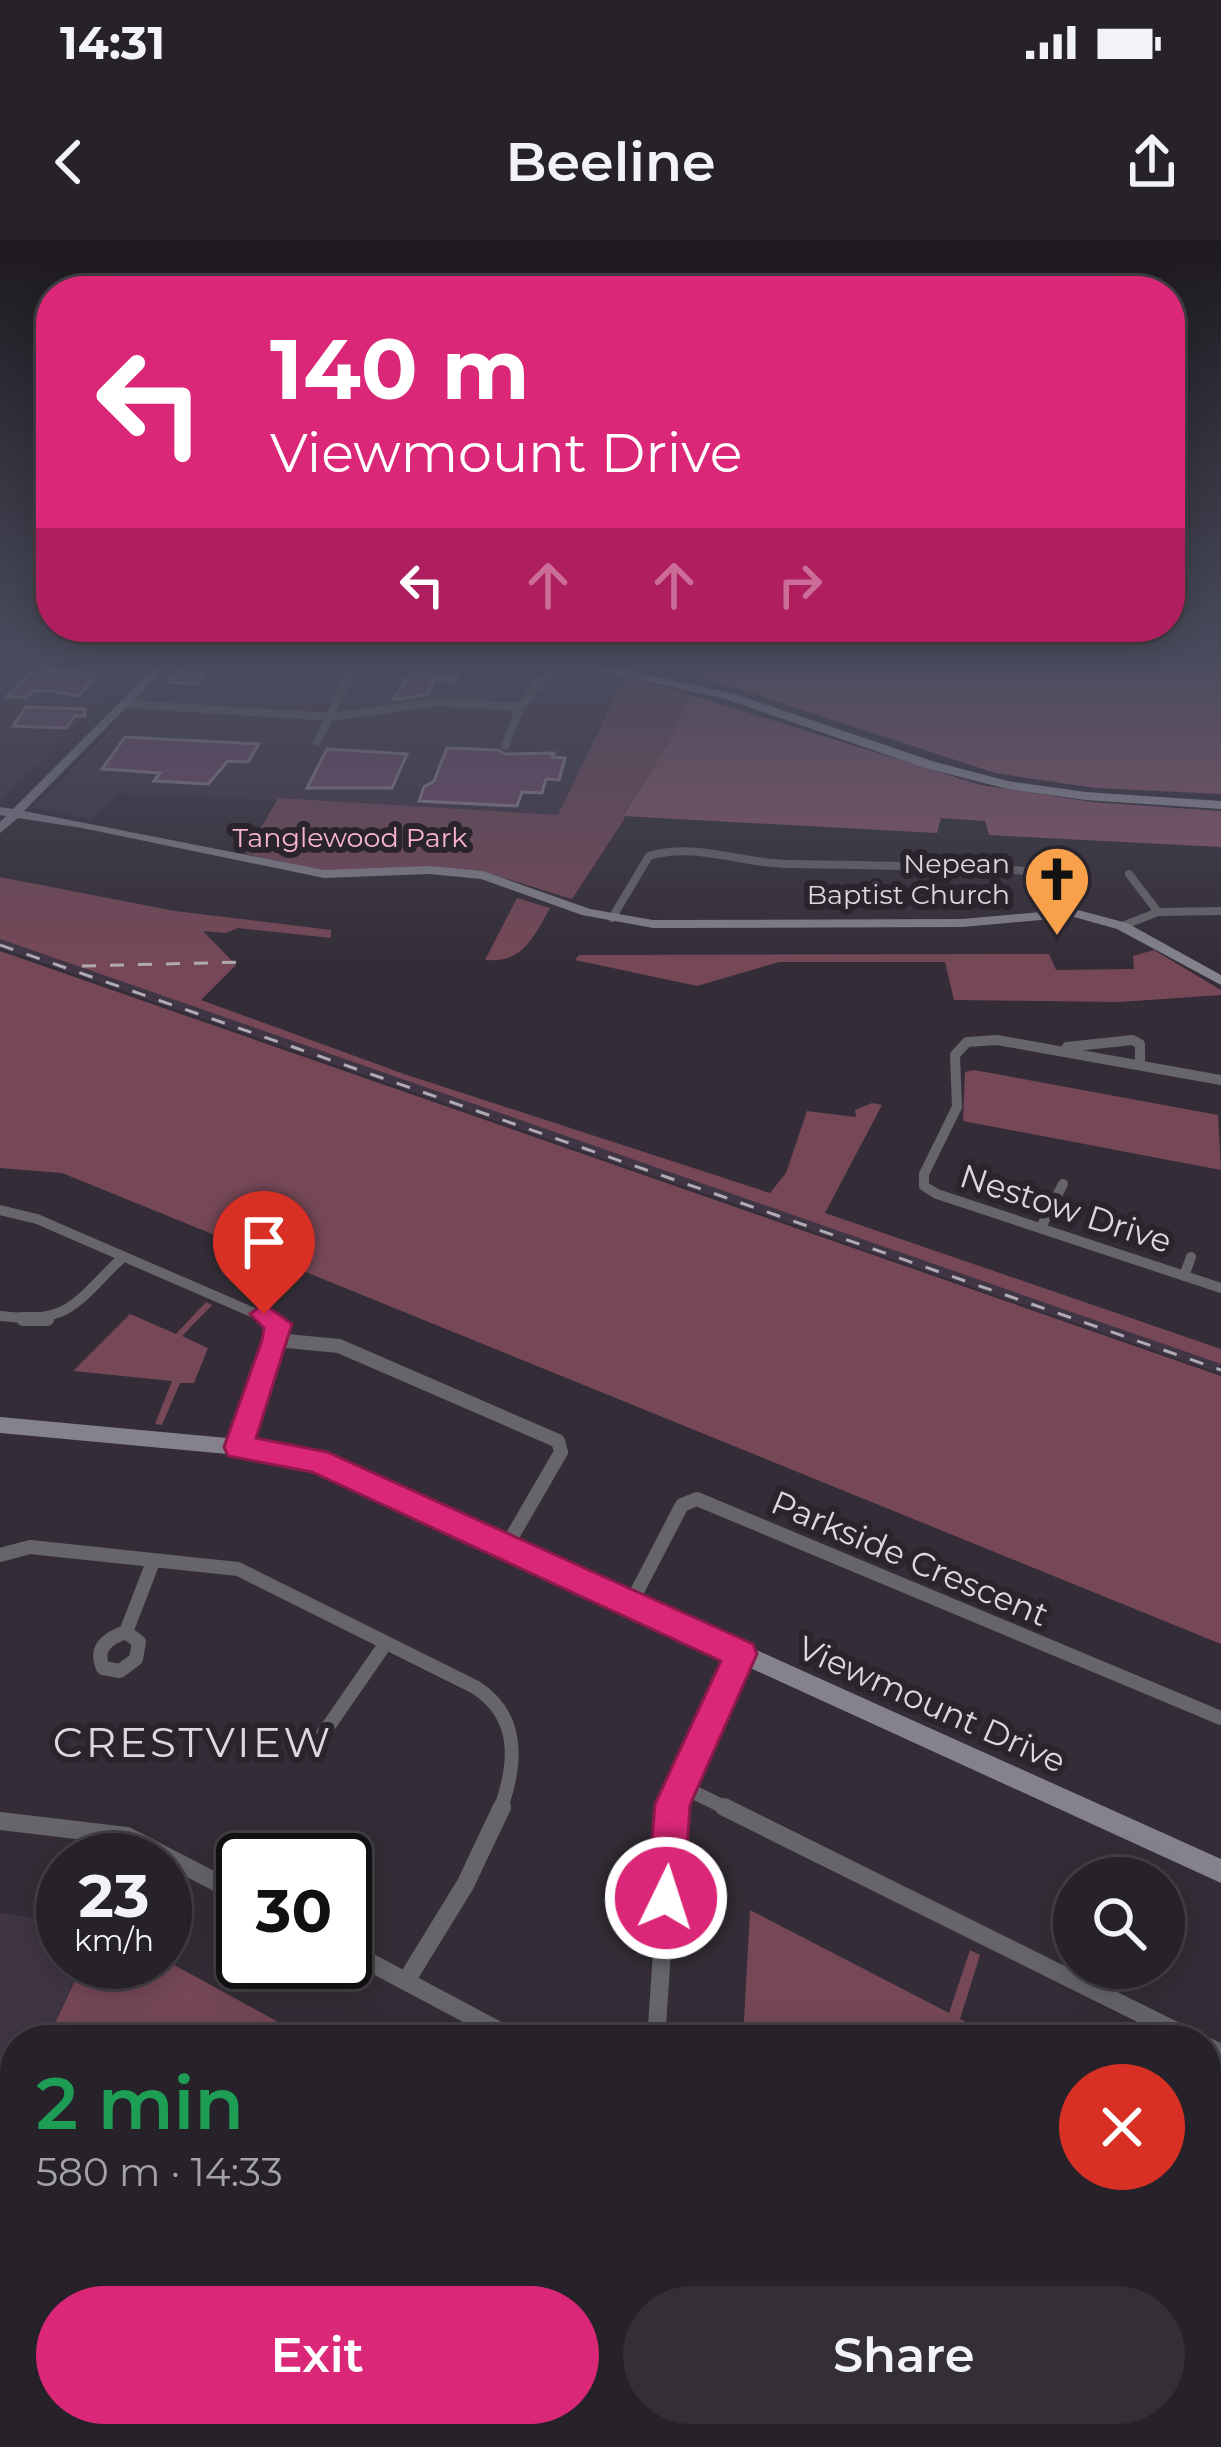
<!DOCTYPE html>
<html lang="en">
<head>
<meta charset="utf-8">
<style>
  body { margin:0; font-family:Montserrat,sans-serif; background:#332f35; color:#f1f3f6; height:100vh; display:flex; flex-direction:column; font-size:45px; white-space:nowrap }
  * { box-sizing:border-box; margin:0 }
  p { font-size:39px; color:#a4a4a8 }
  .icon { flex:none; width:66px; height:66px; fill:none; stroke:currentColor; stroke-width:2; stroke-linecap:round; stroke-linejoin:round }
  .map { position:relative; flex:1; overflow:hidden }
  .details { position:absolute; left:0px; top:1785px; width:1221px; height:423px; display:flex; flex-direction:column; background:#272229; border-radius:48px 48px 0 0; box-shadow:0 6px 30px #0003,0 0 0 3px #433f46 }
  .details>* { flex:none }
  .guide { position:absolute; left:36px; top:36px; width:1149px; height:366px; border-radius:48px; box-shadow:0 6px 30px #0003,0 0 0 3px #433f46; background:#db2777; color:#fff; overflow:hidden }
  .fabs { position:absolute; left:1053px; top:1617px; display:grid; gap:24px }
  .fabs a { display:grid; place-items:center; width:132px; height:132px; border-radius:50%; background:#272229; box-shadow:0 6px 30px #0003,0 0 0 3px #433f46; font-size:60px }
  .speed { position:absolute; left:36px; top:1593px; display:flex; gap:24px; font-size:60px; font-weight:700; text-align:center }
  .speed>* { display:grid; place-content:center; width:156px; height:156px; border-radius:50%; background:#272229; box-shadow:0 6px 30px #0003,0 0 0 3px #433f46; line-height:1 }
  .speed small { font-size:30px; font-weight:400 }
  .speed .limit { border:6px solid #111; border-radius:18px; background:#fff; color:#111 }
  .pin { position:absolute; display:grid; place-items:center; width:102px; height:102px; color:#fff; margin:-123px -51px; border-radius:50% 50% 50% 0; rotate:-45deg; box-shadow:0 0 12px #0007 }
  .pin .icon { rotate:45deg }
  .me { position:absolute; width:132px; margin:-66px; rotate:4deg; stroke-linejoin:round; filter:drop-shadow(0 0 9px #0008) }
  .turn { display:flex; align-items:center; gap:42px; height:252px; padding:0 36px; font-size:54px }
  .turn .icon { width:156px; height:156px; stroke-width:2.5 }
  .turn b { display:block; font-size:84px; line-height:102px }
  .lanes { display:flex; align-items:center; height:114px; padding:0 36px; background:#0003; justify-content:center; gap:60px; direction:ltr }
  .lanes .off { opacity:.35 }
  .round { display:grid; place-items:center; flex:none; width:126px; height:126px; border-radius:63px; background:#332f35 }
  .headline { display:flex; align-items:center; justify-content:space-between; height:204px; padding:0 36px }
  h1 { font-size:72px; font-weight:600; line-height:90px; color:#1e9e55 }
  .action { display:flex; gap:24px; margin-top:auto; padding:24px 36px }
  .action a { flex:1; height:138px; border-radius:72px; background:#db2777; color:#fff; font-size:48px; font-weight:600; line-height:138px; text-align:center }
  .action a+a { background:#332f35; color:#f1f3f6 }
  .status { display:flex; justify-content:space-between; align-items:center; height:84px; padding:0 60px; background:#272229; direction:ltr }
  .status svg { height:33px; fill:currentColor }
  header { display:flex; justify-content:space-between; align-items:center; height:156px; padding:0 36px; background:#272229; font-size:54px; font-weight:600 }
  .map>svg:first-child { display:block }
  .built { fill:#403544 }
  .green { fill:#764857 }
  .forest { fill:#8c5869 }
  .building { fill:#744968; stroke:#958991; stroke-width:3 }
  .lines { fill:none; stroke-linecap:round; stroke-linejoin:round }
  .street-far3 { stroke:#66656a; stroke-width:8 }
  .street-far2 { stroke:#66656a; stroke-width:10 }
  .street-far1 { stroke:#66656a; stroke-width:14 }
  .street { stroke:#66656a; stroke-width:18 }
  .secondary { fill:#84828b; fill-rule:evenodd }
  .primary { fill:#9b99a3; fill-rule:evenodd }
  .rail { stroke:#b1acb3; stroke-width:3; stroke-dasharray:14 14; stroke-linecap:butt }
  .route { fill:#db2777; stroke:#8e194d; stroke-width:3 }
  .labels { text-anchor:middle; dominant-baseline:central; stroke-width:12; stroke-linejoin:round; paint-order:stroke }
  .far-park-label { font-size:27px; fill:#f8b5c9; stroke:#2a242d }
  .far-poi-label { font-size:27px; fill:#dcd8de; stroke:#2a242d; text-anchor:end }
  .street-label { font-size:33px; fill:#dcd8de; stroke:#2a242d }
  .near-neighbourhood-label { font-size:42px; letter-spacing:3px; fill:#dcd8de; stroke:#2a242d }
</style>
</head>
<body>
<div class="status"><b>14:31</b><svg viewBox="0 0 49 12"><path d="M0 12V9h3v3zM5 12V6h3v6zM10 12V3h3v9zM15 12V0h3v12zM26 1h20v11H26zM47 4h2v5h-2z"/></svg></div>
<header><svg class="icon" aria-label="back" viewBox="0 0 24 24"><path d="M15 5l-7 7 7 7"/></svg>Beeline<svg class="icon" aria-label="share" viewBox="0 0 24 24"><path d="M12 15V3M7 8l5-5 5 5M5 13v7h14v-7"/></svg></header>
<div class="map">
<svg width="1221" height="2207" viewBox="0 0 1221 2207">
  <rect width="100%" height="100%" fill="#342d37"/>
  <g class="built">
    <path d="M0 419H144L0 563Z"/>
    <path d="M180 419H490L625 436 558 575 119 553 91 579 33 568Z"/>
    <path d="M0 699 1221 1124V1134L0 708Z"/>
    <path d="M0 1673 63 1682V1722H84L47 1800H15V1868L0 1900Z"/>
  </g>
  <g class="green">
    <path d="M625 436 691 455 666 507 623 575 625 578 572 659 478 630H318L246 614 278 558 558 575Z"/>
    <path d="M0 637 175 671 331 690V698L238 688 226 693 203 691 236 725 201 760 404 834 770 953 786 933 807 871 856 877 855 870 872 863 882 865 825 973 1221 1109V1124L0 699Z"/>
    <path d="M517 658 550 668C533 698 523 723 485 720Z"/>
    <path d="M1154 710 1221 750V755L1120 762 954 760 945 722H779L697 746 575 720 579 715 1049 714 1056 730 1134 729 1133 716Z"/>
    <path d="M0 711 1221 1136V1404L244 1007H235L232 1002 62 933 0 928Z"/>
    <path d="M974 830 1218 875 1221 930 963 881 965 832Z"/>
    <path d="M206 1062 212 1065 182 1096 208 1108 194 1143H180L162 1185 155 1184 172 1141 73 1131 130 1074 176 1094Z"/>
    <path d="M750 1670 949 1773 970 1710 980 1715 960 1779 1001 1800H743Z"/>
    <path d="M165 1720 311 1800H47L84 1722Z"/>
    <path d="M15 1868V2084L0 2082V1900Z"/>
  </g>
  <g class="forest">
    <path d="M704 419H1221V554L1095 548 995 533 699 436Z"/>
    <path d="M691 455 981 545 1092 562 1221 571V607L989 595 985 581 941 578 937 593 623 576 666 507Z"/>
  </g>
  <g class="building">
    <path d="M189 419H212L198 444 168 442Z"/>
    <path d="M420 419 463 420 455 440 435 439 427 455 393 460Z"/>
    <path d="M42 428 97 434 79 456 52 451H34L25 458 7 456 31 434 48 435Z"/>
    <path d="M26 467 85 469V476H75L66 488 13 486Z"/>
    <path d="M125 497 201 501 259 504 248 522 228 521 208 544 154 541 160 533 102 529Z"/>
    <path d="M447 508 498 510 505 514 554 513 552 517 565 518 559 540 546 539 542 553 522 552 517 566 419 561 424 547 434 541Z"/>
    <path d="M327 509 392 513 407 514 392 548H307Z"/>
  </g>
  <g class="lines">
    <g class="street-far3">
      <path d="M127 464 331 477 440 462 520 467"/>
      <path d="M317 502 358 419"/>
      <path d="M505 506 520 467 559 420"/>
      <path d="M1129 634 1158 672"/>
      <path d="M612 678 649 616C696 602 739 623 787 624 868 625 949 626 1030 631L1042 637 1059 672"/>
      <path d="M1122 686 1158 672 1221 671"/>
    </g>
    <g class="street-far2">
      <path d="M1067 807 1132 800 1140 804V825"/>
      <path d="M1221 840 997 800 967 802 955 815 957 867 924 934V946L937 954 1221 1048"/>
      <path d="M0 970 37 979 275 1082"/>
      <path d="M1041 987 1063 944"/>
      <path d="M1184 1036 1191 1017"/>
      <path d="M0 1076C71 1085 75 1062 123 1017"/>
    </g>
    <g class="street-far1">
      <path d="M23 1079H47"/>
      <path d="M276 1100 339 1106 558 1201 561 1212 506 1307"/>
      <path d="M238 1207 278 1084 271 1079"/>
      <path d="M0 1315 30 1307 238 1329 475 1447C521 1476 517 1524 500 1570"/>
      <path d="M630 1365 682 1265 697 1259 1221 1478"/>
      <path d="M126 1392 139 1402 136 1419 120 1431 103 1428C94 1408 108 1398 126 1392Z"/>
      <path d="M126 1392 153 1322"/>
      <path d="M321 1497 386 1403"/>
      <path d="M679 1545 730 1570"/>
      <path d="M672 1570 741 1414"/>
    </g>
    <g class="street">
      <path d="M724 1567 1194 1800"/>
      <path d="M0 1581 127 1596 243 1656"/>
      <path d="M345 1709 503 1793 527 1800"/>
      <path d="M406 1741 465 1645 502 1567"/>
      <path d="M656 1800 672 1567"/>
      <path d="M1206 1806 1221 1813"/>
      <path d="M1206 2030 1221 2032"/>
      <path d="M0 2108 15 2110"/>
      <path d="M565 2193 655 2207"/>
    </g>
    <g class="secondary">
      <path d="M163 419H174L24 571 324 630 429 626 483 631 590 669 653 680 962 679 1074 669 1127 683 1221 735V745L1117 689 1074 677 962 687 653 688 582 675 481 639 429 634 324 638 82 588 18 578 0 593V582L6 576 0 575V567L13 569Z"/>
      <path d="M0 1177 238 1199 323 1215 1221 1619V1643L313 1228 238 1215 0 1193Z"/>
    </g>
    <path class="primary" d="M549 419H574L732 453 935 522 1008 541 1086 552 1221 561V569L1086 560 1008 549 925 528 725 459Z"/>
    <g class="rail">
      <path d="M0 705 1221 1130"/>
      <path d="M82 726 244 722"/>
    </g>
  </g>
  <linearGradient id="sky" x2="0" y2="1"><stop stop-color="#1d191e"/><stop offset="0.58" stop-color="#4a4c5e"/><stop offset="1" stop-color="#4a4c5e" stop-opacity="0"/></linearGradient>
  <rect width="1221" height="728" fill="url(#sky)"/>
  <path class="route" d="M264 1064 292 1084 256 1198 327 1212 753 1404 757 1414 690 1565 684 1658 679 1671 666 1676 653 1671 647 1658 655 1564 721 1421 312 1232 228 1216 224 1207 262 1100 264 1088 250 1074Z"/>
  <defs>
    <symbol id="church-pin" viewBox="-11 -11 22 30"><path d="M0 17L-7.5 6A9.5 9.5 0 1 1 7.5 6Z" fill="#f8a14a" stroke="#2a242d"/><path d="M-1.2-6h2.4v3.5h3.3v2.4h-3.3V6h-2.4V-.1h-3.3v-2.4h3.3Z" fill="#111"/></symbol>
  </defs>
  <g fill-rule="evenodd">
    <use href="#church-pin" x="1019" y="601" width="76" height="104"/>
  </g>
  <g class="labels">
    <g class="far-park-label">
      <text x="350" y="597">Tanglewood Park</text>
    </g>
    <g class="far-poi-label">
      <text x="1010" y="623">Nepean<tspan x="1010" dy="31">Baptist Church</tspan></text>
    </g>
    <g class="street-label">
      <text transform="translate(1066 968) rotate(18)">Nestow Drive</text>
      <text transform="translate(910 1318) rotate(23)">Parkside Crescent</text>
      <text transform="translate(932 1464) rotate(24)">Viewmount Drive</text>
    </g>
    <g class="near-neighbourhood-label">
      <text x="193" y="1502">CRESTVIEW</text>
    </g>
  </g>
</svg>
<div class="fabs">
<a><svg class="icon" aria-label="search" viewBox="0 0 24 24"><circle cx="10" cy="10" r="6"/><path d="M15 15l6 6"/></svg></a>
</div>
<div class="speed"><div>23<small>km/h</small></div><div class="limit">30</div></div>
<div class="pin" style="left:264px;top:1074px;background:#d93025"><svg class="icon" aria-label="arrive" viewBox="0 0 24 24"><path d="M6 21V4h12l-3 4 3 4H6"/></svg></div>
<svg class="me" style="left:666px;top:1658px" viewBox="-20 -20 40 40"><circle r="17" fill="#db2777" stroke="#fff" stroke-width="3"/><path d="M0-11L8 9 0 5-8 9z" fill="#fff"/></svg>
<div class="guide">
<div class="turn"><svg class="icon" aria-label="left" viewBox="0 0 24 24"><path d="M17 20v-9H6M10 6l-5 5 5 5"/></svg><div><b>140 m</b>Viewmount Drive</div></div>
<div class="lanes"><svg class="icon" aria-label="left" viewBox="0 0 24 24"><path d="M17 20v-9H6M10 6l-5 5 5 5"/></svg><svg class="icon off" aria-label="ahead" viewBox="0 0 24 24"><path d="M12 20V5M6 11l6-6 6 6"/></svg><svg class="icon off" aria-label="ahead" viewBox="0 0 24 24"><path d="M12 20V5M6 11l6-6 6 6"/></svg><svg class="icon off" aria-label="right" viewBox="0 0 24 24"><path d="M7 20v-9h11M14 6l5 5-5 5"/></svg></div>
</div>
<section class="details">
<div class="headline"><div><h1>2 min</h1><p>580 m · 14:33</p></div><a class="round" style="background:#d93025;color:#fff"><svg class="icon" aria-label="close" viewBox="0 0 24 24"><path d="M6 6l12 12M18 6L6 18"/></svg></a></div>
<div class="action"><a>Exit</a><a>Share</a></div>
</section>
</div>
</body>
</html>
